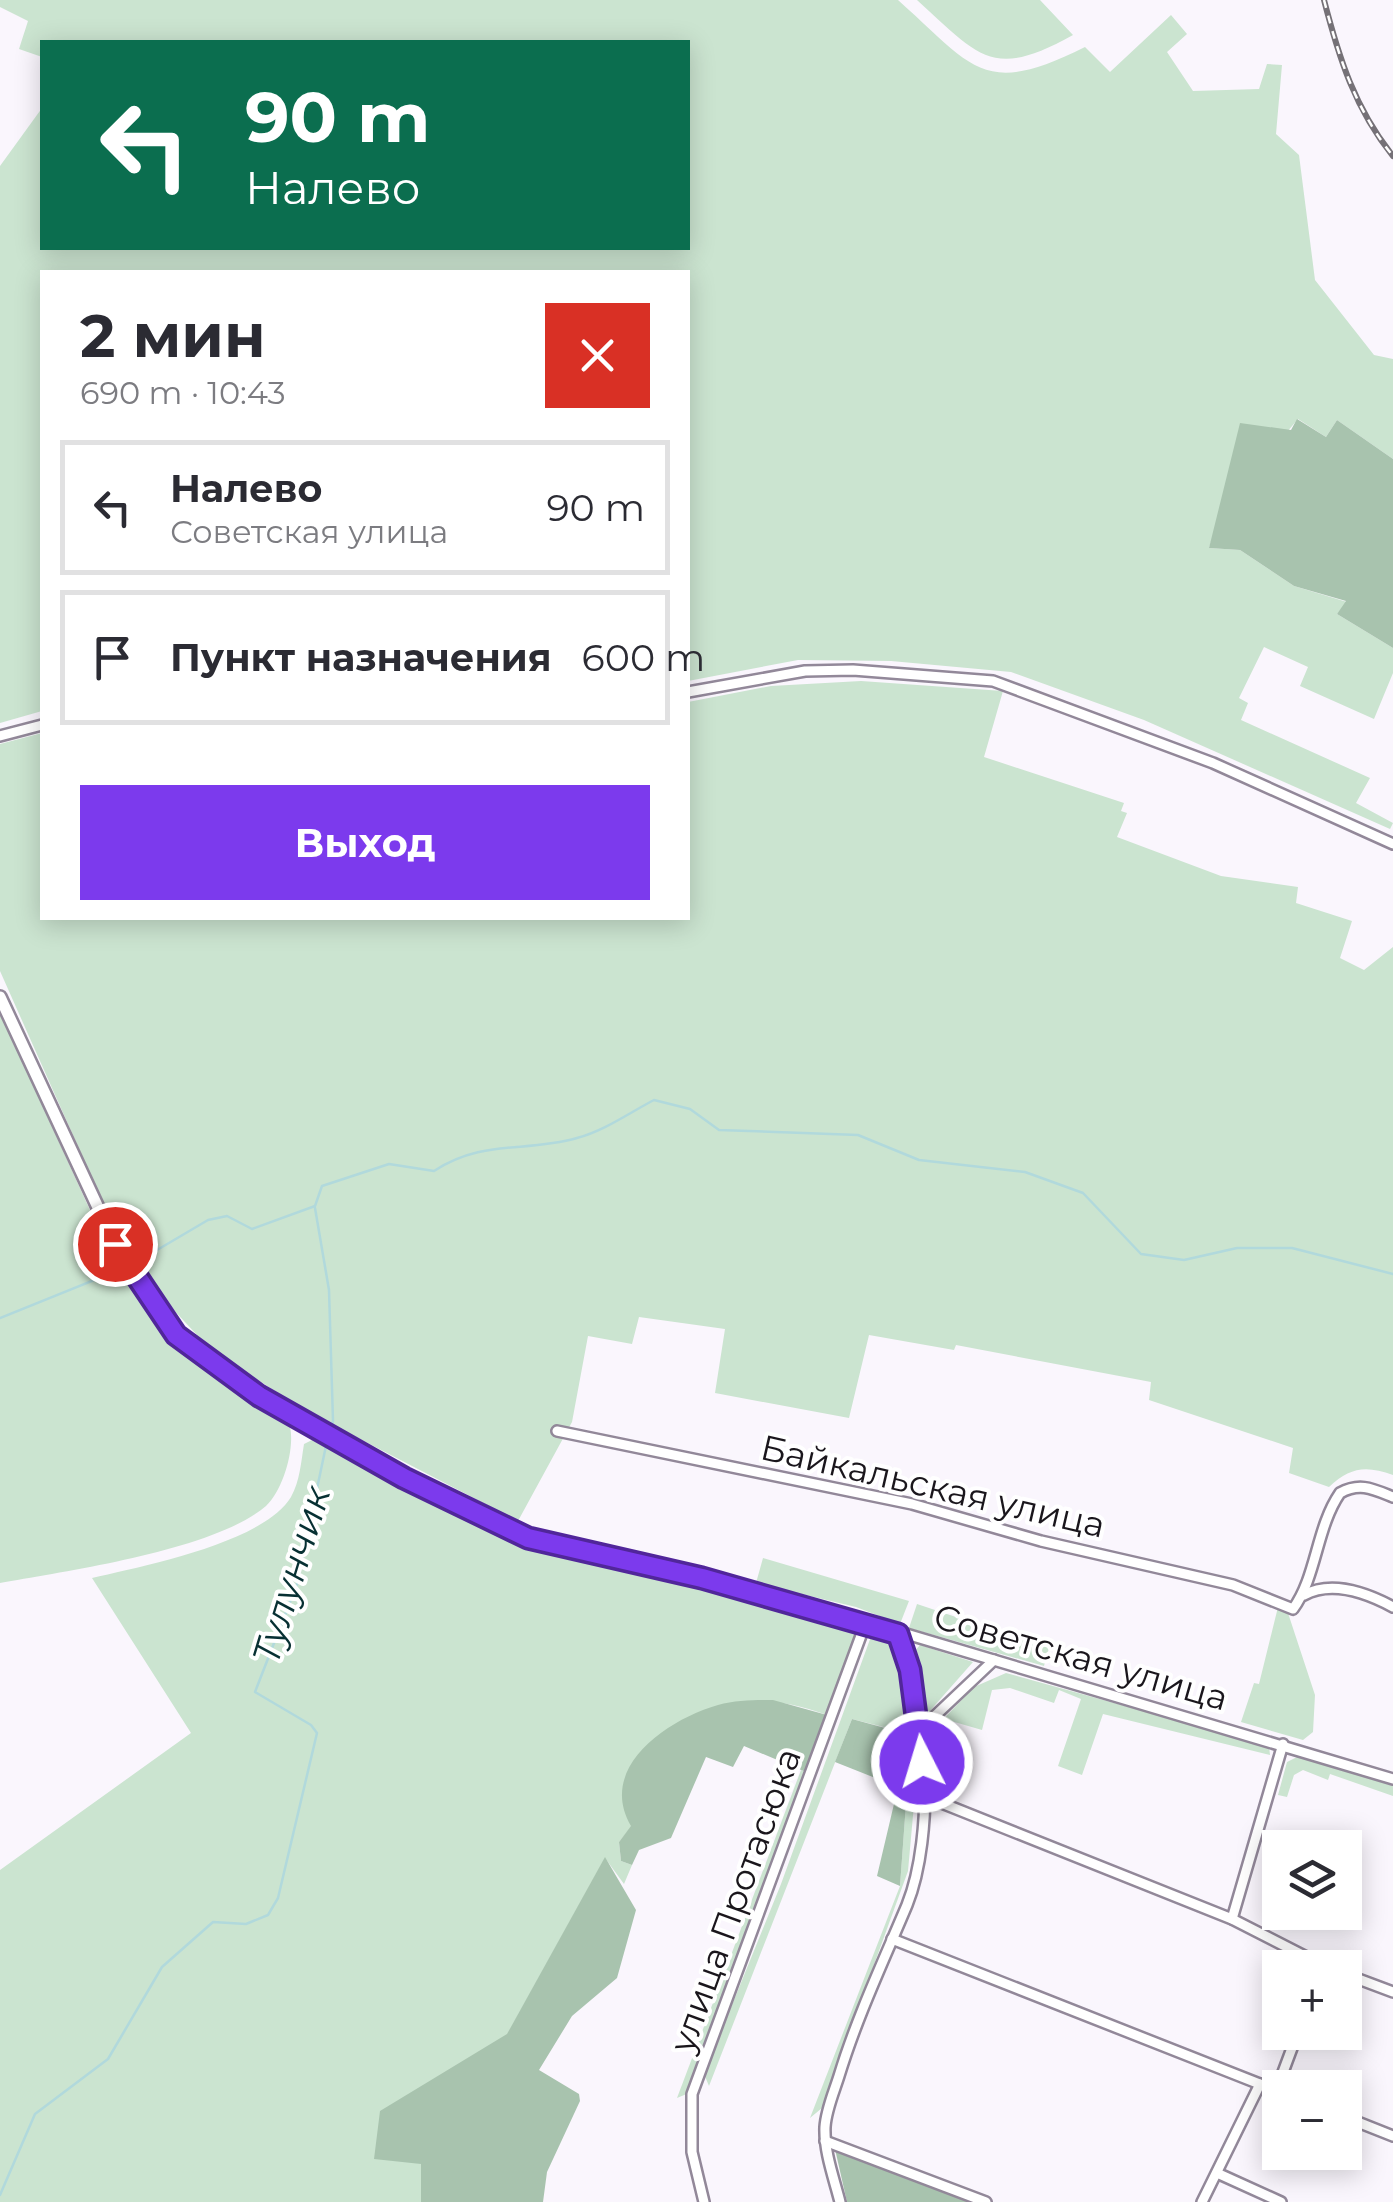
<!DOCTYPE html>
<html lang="ru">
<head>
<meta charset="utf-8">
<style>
  body { margin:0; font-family:Montserrat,sans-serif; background:#f7f7f7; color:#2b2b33; height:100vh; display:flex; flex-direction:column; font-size:38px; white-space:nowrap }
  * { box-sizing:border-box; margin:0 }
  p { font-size:32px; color:#7c7c81 }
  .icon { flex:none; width:55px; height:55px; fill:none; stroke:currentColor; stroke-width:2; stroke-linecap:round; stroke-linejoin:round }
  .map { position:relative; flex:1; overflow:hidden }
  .sheet { position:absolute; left:40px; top:270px; width:650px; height:650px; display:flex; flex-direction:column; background:#fff; border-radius:0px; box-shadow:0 5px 25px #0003 }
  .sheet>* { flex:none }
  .hud { position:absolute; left:40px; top:40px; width:650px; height:210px; border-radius:0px; box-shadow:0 5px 25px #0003; background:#0b6e4f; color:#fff; overflow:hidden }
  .controls { position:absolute; left:1262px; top:1830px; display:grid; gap:20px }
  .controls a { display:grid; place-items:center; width:100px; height:100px; border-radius:0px; background:#fff; box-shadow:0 5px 25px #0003; font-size:50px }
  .pin { position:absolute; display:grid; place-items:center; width:85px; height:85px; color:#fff; margin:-42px; border:5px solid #fff; border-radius:50%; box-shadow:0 2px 10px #0007 }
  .me { position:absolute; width:110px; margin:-55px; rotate:355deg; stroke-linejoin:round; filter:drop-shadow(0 0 8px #0008) }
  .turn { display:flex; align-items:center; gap:35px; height:210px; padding:0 40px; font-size:45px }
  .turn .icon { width:130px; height:130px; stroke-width:2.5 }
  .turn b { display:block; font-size:70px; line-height:85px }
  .round { display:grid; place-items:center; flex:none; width:105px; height:105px; border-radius:0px; background:#f7f7f7 }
  .summary { display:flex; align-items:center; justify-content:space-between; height:170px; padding:0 40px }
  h1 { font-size:60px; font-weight:700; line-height:75px }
  .button { display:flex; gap:20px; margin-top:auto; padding:20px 40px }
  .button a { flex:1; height:115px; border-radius:0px; background:#7c3aed; color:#fff; font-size:40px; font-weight:700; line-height:115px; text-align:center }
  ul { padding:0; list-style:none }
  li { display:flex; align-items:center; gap:30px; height:135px; margin:0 20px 15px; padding:0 20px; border:5px solid #e1e1e2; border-radius:0px }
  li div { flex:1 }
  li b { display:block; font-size:38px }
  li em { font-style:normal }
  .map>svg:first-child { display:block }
  .green { fill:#cbe4d0 }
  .forest { fill:#a8c3ae }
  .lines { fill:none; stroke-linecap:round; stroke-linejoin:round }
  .stream { stroke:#b1d9dc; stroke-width:2.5 }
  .street-casing { stroke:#928899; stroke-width:14 }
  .secondary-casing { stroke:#928899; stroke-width:16 }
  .street { stroke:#fff; stroke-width:9 }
  .secondary { stroke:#fff; stroke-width:11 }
  .rail-casing { stroke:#757177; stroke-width:6 }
  .rail { stroke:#fff; stroke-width:2.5; stroke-dasharray:8; stroke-linecap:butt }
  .route-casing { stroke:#51269a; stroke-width:25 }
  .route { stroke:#7c3aed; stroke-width:18 }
  .labels { text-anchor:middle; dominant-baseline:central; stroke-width:8; stroke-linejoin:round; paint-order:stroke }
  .street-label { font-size:35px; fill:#1a161c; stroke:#fff }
  .water-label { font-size:38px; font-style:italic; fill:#073033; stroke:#fff }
</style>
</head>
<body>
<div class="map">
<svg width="1393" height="2202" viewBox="0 0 1393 2202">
  <rect width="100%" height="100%" fill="#faf6fd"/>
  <g class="green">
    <path d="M0 0H898C974 68 983 98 1085 47L1110 72 1171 15 1187 34 1167 52 1193 91 1259 89 1267 64 1282 65 1276 134 1299 155 1315 280 1374 355 1393 359V459L1337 420 1326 437 1298 419 1221 510 1209 548 1240 550 1294 586 1347 602 1337 614 1393 648V673L1374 719 1300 686 1308 667 1264 647 1239 698 1248 703 1241 720 1370 778 1356 803 1393 823 1390 829 1144 720 1011 672 891 661 798 660 688 681V272H42V711L0 723V166L42 108V248H688V42H42V57L19 49 28 21 0 7Z"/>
    <path d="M917 0H1040L1073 35C992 80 980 57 917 0Z"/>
    <path d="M861 681 1003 691 984 757 1124 803 1121 811 1127 813 1117 837 1221 876 1298 887 1296 903 1352 921 1340 958 1364 970 1393 947V1475C1366 1465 1350 1467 1329 1487L1289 1473 1293 1448 1149 1400 1151 1382 956 1345 954 1350 869 1335 849 1418 715 1393 725 1329 639 1317 632 1344 588 1336 572 1422 518 1521 306 1411 211 1350 157 1292 120 1241 0 971V744L42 733V918H688V702L771 686Z"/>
    <path d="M0 1012 109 1252 153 1316 202 1364 290 1427C295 1449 283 1490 266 1506 215 1550 67 1571 0 1583Z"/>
    <path d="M318 1437 454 1511 534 1547 858 1629 827 1715C758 1690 712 1699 653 1741L632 1826 619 1842 621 1861 632 1865 624 1884 605 1858 507 2035 421 2164V2202H0V1870L191 1733 92 1578C142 1566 263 1543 291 1497 300 1481 301 1462 304 1444Z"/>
    <path d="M763 1558 909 1601 900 1624 856 1607 756 1583Z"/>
    <path d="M917 1604 1049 1648 1044 1666 909 1628Z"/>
    <path d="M1278 1607 1288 1613 1315 1695 1313 1732 1303 1740 1241 1722 1254 1683 1259 1684Z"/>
    <path d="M873 1631 899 1652 916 1715 917 1771 908 1871 822 2108 810 2118 900 1886 911 1734 852 1719 709 2086 704 2074 781 1884Z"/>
    <path d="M920 1645 973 1662 928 1713 913 1653Z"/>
    <path d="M1006 1673 1269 1746 1270 1755 1103 1714 1082 1775 1058 1766 1081 1699 1059 1690 1054 1703 1010 1688 992 1690 982 1730 951 1721 936 1792 931 1784V1732L974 1687Z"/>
    <path d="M1301 1755 1393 1786V1796L1330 1774 1328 1780 1303 1770 1294 1775 1287 1797 1278 1795 1287 1762Z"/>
    <path d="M801 1770 806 1772 689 2093 677 2098Z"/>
  </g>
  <g class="forest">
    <path d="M1297 419 1326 437 1337 420 1393 459V648L1337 614 1346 601 1294 586 1240 550 1209 548 1240 423 1291 430Z"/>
    <path d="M773 1700 827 1715 806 1772 744 1746 733 1767 706 1757 671 1838 639 1850 632 1865 621 1861 619 1842 631 1826C597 1768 666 1720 718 1705 736 1700 755 1700 773 1700Z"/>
    <path d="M852 1719 911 1735 900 1886 877 1876 898 1787 835 1762Z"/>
    <path d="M605 1857 636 1910 617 1978 572 2016 539 2070 579 2094 580 2101 547 2172 543 2202H421V2164L374 2159 380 2111 507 2034Z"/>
    <path d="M835 2149 968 2202H847Z"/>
  </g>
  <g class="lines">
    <g class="stream">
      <path d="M315 1208 329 1290 333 1421 329 1433"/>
      <path d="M135 1263 208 1220 227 1216 252 1229 315 1206 322 1186 389 1164 434 1171C483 1139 524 1153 577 1138 604 1131 629 1113 654 1100L690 1109 719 1130 858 1135 919 1160 1025 1172 1083 1193 1141 1254 1184 1260 1237 1248H1292L1393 1274"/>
      <path d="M0 1318 124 1268"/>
      <path d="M0 2195 35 2114 108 2059 162 1967 213 1922 246 1924 268 1915 278 1898 317 1733 311 1725 255 1692 297 1584 327 1441"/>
    </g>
    <defs>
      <g id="street">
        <path d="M688 692 805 671 853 670 993 681 1213 763 1393 844"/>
        <path d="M0 736 42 725"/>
        <path d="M557 1431 912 1504 1041 1541 1233 1585 1293 1609C1317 1576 1316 1528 1340 1493 1360 1482 1373 1489 1393 1497"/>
        <path d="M528 1537 866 1622 1393 1779"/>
        <path d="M1304 1595C1332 1580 1367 1593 1393 1607"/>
        <path d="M921 1729 994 1660"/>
        <path d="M924 1796 1232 1919 1328 1968"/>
        <path d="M1232 1919 1283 1744"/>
        <path d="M892 1939 1280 2092"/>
        <path d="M1345 1974 1393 1992"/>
        <path d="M1276 2091 1298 2032"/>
        <path d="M1345 2117 1393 2136"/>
        <path d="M825 2141 986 2202"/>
        <path d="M1217 2173 1281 2202"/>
        <path d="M704 2202 692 2152V2094L866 1622"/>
        <path d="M840 2202C834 2178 824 2152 825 2127 826 2110 834 2092 839 2076 857 2017 883 1962 907 1905 935 1835 929 1703 898 1634"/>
        <path d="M1202 2202 1260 2084"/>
      </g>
      <path id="secondary" d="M0 997 115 1244 176 1335 259 1397 404 1478 528 1537"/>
    </defs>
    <use href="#street" class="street-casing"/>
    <use href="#secondary" class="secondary-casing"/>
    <use href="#street" class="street"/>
    <use href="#secondary" class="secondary"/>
    <defs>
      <path id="rail" d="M1324 0C1339 58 1355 109 1393 156"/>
    </defs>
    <use href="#rail" class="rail-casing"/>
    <use href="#rail" class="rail"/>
  </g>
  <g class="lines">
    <defs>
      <path id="route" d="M115 1244 176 1335 259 1396 404 1478 528 1538 702 1578 898 1634 910 1670 922 1762"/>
    </defs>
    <use href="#route" class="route-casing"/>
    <use href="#route" class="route"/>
  </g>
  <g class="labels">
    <g class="street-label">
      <text transform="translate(933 1486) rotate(13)">Байкальская улица</text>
      <text transform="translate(1081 1657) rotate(16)">Советская улица</text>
      <text transform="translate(735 1900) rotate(-70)">улица Протасюка</text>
    </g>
    <g class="water-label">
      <text transform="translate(291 1575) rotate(-73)">Тулунчик</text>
    </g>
  </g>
</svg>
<div class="controls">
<a><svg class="icon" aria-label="layers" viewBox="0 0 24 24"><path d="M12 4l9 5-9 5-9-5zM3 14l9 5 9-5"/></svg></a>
<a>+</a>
<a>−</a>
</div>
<div class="pin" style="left:115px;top:1244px;background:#d93025"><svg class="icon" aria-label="arrive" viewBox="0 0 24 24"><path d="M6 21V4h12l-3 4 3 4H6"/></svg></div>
<svg class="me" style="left:922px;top:1762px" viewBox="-20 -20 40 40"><circle r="17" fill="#7c3aed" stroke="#fff" stroke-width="3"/><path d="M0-11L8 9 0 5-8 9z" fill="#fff"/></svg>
<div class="hud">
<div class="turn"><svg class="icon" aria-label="left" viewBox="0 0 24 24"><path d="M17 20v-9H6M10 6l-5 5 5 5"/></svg><div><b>90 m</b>Налево</div></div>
</div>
<section class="sheet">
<div class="summary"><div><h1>2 мин</h1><p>690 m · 10:43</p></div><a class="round" style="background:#d93025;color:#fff"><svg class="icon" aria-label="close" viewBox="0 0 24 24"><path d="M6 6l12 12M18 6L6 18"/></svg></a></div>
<ul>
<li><svg class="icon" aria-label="left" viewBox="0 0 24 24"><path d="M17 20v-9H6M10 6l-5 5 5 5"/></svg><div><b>Налево</b><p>Советская улица</p></div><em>90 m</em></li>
<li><svg class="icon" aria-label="arrive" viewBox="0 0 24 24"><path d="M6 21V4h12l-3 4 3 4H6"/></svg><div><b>Пункт назначения</b></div><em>600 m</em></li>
</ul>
<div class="button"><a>Выход</a></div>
</section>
</div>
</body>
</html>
